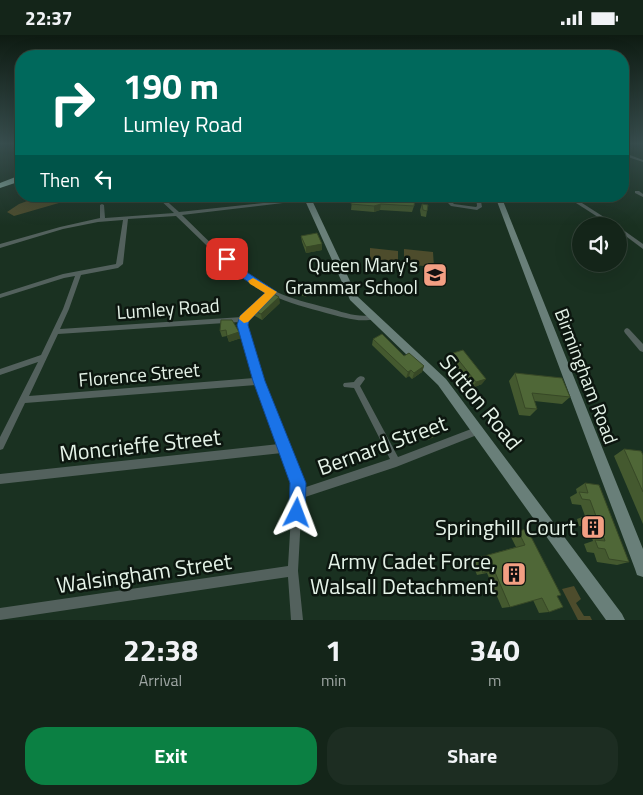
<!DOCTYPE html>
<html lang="en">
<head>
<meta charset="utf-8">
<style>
  body { margin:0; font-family:"Titillium Web",sans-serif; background:#1d2d22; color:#f1f3f6; height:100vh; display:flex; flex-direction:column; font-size:19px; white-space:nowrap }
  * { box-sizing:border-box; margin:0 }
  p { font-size:16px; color:#9da5a2 }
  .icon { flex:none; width:28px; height:28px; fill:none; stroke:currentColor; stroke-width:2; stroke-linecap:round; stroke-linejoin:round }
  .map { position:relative; height:585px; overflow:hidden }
  .drawer { display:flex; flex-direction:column; background:#142519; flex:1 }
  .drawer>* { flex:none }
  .banner { position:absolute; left:15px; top:15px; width:614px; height:152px; border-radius:20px; box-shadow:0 5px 20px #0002,0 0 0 1px #334238; background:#00695c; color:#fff; overflow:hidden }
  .fabs { position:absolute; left:572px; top:182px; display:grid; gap:10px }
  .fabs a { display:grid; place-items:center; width:55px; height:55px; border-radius:50%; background:#142519; box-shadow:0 5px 20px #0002,0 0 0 1px #334238; font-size:25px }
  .pin { position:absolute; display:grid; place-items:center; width:42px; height:42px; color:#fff; margin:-21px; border-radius:10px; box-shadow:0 2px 8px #0006 }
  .me { position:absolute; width:55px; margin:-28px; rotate:3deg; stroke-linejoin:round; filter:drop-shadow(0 0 4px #0008) }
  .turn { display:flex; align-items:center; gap:18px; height:105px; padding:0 25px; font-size:22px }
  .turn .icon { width:65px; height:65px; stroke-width:2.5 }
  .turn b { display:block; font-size:35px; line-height:42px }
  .then { display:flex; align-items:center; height:48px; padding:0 25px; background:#0003; gap:10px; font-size:19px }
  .eta { display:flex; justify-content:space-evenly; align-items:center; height:85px; text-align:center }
  .eta b { font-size:30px; font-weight:700; line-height:35px }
  .action { display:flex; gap:10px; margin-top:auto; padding:10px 25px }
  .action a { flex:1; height:58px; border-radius:20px; background:#0b8043; color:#fff; font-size:20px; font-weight:700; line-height:58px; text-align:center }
  .action a+a { background:#1d2d22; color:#f1f3f6 }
  .status { display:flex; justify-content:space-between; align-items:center; height:35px; padding:0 25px; background:#142519; direction:ltr }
  .status svg { height:14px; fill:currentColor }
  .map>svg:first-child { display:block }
  .green { fill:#4d4c2c }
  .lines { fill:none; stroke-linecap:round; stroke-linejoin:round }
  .street { fill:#53615d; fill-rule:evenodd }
  .secondary { fill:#697f79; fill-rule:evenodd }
  .highway { fill:#88aba1; fill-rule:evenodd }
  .wall { fill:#44592f }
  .shaded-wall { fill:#374826 }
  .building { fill:#4f6737; stroke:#374826 }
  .route { fill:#1a73e8; stroke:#114b97 }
  .slow { fill:#f59e0b }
  .labels { text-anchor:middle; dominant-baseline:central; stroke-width:5; stroke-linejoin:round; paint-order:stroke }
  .poi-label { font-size:19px; fill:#e4f2e7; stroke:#0c160f; text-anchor:end }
  .street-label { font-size:19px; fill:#e4f2e7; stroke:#0c160f }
  .near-street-label { font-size:22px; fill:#e4f2e7; stroke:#0c160f }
  .near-poi-label { font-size:22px; fill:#e4f2e7; stroke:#0c160f; text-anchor:end }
</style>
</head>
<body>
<div class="status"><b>22:37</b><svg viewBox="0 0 49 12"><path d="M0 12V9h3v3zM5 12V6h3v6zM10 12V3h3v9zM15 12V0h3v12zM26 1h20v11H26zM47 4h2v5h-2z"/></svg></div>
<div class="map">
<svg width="643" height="585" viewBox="0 0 643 585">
  <rect width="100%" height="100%" fill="#1a3121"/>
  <g class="green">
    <path d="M41 161H83L14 181 7 177 19 169Z"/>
    <path d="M370 213 398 216V231L370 228Z"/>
    <path d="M404 214 433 217 434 232 404 229Z"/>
    <path d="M574 551 581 564 576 568 584 581H590L592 585H578L562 554Z"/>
  </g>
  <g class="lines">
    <g class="street">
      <path d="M622 117 643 125V127L622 120Z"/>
      <path d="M635 156H639L643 159V162L635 158Z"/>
      <path d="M156 161H161L179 177 310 163V165H308L182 180C210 207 238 237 273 255 290 264 309 268 328 273 343 277 357 283 373 280L376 282 375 284C358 288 343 282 326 278 308 273 289 268 271 260 234 241 206 209 176 181L128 184 123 229 118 233 81 240 69 274 60 294 242 282 257 268H261L262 270 261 272 247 285 245 290 263 346 303 448V453L390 424 354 353 344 352 343 350 344 348 354 347C357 343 359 340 364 342L365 344 360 351 398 422 479 391 482 392 483 395 482 398 396 432 302 463 298 536 303 585H291L288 542 0 585V573L288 531 293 448 282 418 0 449V439L279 409 256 350 25 368 3 414 0 415V402L38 327 0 340V334L41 320 63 274 75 241 64 243 0 263V259L63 239 116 229 123 185 98 187 63 194 0 213V209L60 192 100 183V170L102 169 104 170 105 183 174 178ZM240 287 239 290 254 343 29 361 58 299Z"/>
      <path d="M447 161H451L452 167 454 169 476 172 477 171 476 161H480L482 172 477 175 451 171 448 168Z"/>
      <path d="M565 161H571L618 191H612Z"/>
      <path d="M619 192 643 209V214L619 196Z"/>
      <path d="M627 293 629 294 643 309V317L640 316 625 298 624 296 625 294Z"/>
    </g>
    <g class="secondary">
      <path d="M303 161H310L357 261 446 344 622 579 625 585H606L438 350 350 265Z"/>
      <path d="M495 161H501L643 514V542L637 540 635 534Z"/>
    </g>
    <path class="highway" d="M18 141H21V146L0 153V148Z"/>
  </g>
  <g class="wall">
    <path d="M323 161H402V162L414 171 412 177 380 175 374 177 351 175 352 166Z"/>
    <path d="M422 169 427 176 426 182 421 181 420 175Z"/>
    <path d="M301 201 322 215 306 218 302 207Z"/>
    <path d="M294 254 310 256 306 262 295 258Z"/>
    <path d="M280 268 262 285 255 281 253 275Z"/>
    <path d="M221 285 239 297 241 303 229 307 227 301 222 302 220 296Z"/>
    <path d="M373 304 424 331 422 337 412 344 409 341 406 343 372 310Z"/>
    <path d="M453 318 482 349 472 353 451 324Z"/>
    <path d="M515 338 570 362 562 369 534 366 537 374 530 381 519 380 509 346Z"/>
    <path d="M424 393 439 399 428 405 422 397Z"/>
    <path d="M624 414 643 420V489L614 421Z"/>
    <path d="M585 448 629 527 617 530 597 527 594 518 587 517 584 509 593 506 588 492 579 491 577 484 585 481 581 470 572 469 570 462 577 458 576 454Z"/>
    <path d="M518 496 557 561 549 577 539 578 533 565 510 572 502 573 487 538 477 540 471 526 477 523 516 512 510 500Z"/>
  </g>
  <g class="shaded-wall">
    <path d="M279 161H285V163L279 164Z"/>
    <path d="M252 163 253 167 247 168 246 164Z"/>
    <path d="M381 169 380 175 374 177V171Z"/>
    <path d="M322 209V215L306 218V212Z"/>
    <path d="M310 252V256L306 262V258Z"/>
    <path d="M279 262 280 268 262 285 261 279Z"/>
    <path d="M239 297 241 303 229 307 227 301Z"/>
    <path d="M424 331 422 337 412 344 414 338Z"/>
    <path d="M411 335 409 341 406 343 408 337Z"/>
    <path d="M486 344 482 349 472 353 476 347Z"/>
    <path d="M441 396 439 399 428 405 429 402Z"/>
  </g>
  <g class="building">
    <path d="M246 161H252V163L246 164Z"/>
    <path d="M353 161H402V162L415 164 414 171 381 169 374 171 351 169Z"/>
    <path d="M422 169 428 170 427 176 423 175Z"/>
    <path d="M317 198 322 209 306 212 301 201Z"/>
    <path d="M299 248 310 252 306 258 294 254Z"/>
    <path d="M272 258 279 262 261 279 253 275Z"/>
    <path d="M221 285H232L239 297 227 301 226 295 220 296Z"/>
    <path d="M382 299 404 321 409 318 424 331 414 338 411 335 408 337 373 304Z"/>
    <path d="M463 315 486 344 476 347 453 318Z"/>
    <path d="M515 338 562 343 570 362 532 358 537 374 525 373Z"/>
    <path d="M435 388 441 396 429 402 424 393Z"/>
    <path d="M624 414 641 416 643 420V457Z"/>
    <path d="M585 448 599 450 629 527 609 524 605 514 598 513 595 505 605 506 599 488 589 487 587 480 596 481 590 465 582 464 579 457 588 458Z"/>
    <path d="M527 494 561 560 557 561 563 572 549 577 542 563 510 572 494 535 483 538 477 523 525 510 518 496Z"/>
  </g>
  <linearGradient id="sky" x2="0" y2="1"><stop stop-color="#0e1b12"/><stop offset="0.57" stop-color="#384e4e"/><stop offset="1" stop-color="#384e4e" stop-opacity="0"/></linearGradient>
  <rect width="643" height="190" fill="url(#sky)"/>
  <path class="route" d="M223 222H230L242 234 277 257 249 286 248 290 265 346 306 448 305 478 303 484 297 487 291 484 289 478 290 448 253 346 237 290 240 281 265 258 235 238 223 227Z"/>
  <path class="slow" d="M253 243 277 257 248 287 244 288 239 284 240 281 265 258 250 249 248 246Z"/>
  <defs>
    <symbol id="school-square" viewBox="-11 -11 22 22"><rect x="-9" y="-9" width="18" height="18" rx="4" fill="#f39f83" stroke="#0c160f"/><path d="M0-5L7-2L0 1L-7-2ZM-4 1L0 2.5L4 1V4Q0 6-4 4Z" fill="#111"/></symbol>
    <symbol id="building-square" viewBox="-11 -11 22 22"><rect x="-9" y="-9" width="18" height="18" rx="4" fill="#f39f83" stroke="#0c160f"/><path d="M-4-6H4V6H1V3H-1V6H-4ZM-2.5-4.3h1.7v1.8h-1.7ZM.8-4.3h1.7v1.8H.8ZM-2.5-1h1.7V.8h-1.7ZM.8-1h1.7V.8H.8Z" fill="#111"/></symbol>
  </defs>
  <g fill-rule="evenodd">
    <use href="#school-square" x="421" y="226" width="28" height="28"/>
    <use href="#building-square" x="579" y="478" width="28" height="28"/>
    <use href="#building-square" x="500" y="525" width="28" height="28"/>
  </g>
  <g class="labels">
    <g class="poi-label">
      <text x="418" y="229">Queen Mary's<tspan x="418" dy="22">Grammar School</tspan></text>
    </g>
    <g class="street-label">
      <text transform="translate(168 273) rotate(-4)">Lumley Road</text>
      <text transform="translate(139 339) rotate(-5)">Florence Street</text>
      <text transform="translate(587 341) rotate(69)">Birmingham Road</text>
    </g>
    <g class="near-street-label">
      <text transform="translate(481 367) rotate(51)">Sutton Road</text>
      <text transform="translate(140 410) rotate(-6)">Moncrieffe Street</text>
      <text transform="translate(382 410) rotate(-20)">Bernard Street</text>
      <text transform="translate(144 538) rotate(-8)">Walsingham Street</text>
    </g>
    <g class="near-poi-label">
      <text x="576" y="492">Springhill Court</text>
      <text x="496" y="526">Army Cadet Force,<tspan x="496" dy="25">Walsall Detachment</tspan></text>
    </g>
  </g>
</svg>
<div class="fabs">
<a><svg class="icon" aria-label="sound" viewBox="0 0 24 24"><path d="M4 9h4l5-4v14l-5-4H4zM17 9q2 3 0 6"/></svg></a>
</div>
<div class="pin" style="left:227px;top:224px;background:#d93025"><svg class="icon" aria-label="arrive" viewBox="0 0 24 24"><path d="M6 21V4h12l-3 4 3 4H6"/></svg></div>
<svg class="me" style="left:297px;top:478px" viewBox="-20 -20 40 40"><path d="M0-17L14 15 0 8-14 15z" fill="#1a73e8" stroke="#fff" stroke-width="4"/></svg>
<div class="banner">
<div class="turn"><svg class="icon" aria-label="right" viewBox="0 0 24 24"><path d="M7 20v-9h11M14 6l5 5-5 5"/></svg><div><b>190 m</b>Lumley Road</div></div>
<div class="then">Then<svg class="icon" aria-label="left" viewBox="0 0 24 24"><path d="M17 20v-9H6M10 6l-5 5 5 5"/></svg></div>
</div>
</div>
<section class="drawer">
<div class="eta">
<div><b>22:38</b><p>Arrival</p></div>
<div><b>1</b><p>min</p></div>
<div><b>340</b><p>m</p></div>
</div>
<div class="action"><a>Exit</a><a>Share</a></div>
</section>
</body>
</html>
